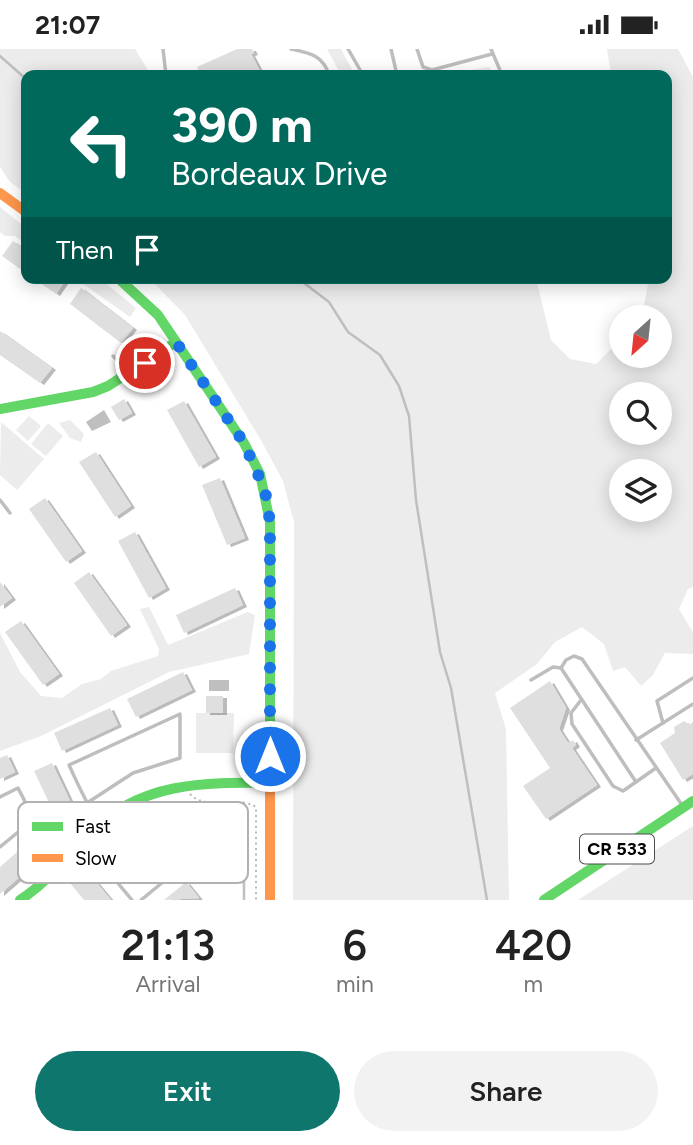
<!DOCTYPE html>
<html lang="en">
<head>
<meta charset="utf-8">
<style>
  body { margin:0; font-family:Figtree,sans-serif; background:#f2f2f2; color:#222; height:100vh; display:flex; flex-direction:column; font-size:26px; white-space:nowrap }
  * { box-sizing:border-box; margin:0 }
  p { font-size:23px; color:#767676 }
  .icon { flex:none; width:38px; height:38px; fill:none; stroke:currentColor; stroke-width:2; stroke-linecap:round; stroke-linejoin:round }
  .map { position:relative; height:851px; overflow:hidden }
  .sheet { display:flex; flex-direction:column; background:#fff; flex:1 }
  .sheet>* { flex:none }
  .top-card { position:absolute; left:21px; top:21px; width:651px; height:214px; border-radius:14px; box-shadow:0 4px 18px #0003; background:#00695c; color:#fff; overflow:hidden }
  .needle { width:46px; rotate:207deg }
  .tools { position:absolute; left:609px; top:256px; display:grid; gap:14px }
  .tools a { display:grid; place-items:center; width:63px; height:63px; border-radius:50%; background:#fff; box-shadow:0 4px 18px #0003; font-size:35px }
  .pin { position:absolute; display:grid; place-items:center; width:60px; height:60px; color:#fff; margin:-30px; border:4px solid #fff; border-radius:50%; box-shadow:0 2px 7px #0007 }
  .me { position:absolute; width:77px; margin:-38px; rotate:0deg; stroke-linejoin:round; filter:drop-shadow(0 0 5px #0008) }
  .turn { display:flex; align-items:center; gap:24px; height:147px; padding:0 35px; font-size:32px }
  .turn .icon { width:91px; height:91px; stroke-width:2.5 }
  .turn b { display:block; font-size:49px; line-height:60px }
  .then { display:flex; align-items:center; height:66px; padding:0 35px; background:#0003; gap:14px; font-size:26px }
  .eta { display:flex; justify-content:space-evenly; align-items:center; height:119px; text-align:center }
  .eta b { font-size:42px; font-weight:600; line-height:49px }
  .button { display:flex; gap:14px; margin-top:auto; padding:14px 35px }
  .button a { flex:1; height:80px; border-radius:42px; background:#0f766e; color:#fff; font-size:28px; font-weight:600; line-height:80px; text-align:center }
  .button a+a { background:#f2f2f2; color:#222 }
  .status { display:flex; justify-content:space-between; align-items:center; height:49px; padding:0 35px; background:#fff; direction:ltr }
  .status svg { height:19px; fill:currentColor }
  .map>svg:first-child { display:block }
  .green { fill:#ececec; fill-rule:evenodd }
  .water { fill:#bfbfbf }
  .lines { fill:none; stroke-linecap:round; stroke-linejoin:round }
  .stream { stroke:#bfbfbf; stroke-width:2.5 }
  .building { fill:#dfdfdf; filter:url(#shadow) }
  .path { stroke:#b9b9b9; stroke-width:2; stroke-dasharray:2 3.5; stroke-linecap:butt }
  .lane { stroke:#bebebe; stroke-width:3.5 }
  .fast { stroke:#63d668; stroke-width:10 }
  .slow { stroke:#ff974d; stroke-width:10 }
  .route { stroke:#1a73e8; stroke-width:12; stroke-dasharray:0 21.6 }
  .labels { text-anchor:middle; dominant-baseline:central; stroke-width:7; stroke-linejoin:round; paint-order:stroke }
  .shield { fill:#fff; stroke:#4c4c4c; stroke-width:2 }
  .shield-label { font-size:18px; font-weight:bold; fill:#000 }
  .key { fill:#fff; stroke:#b2b2b2; stroke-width:2 }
  .key-label { font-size:19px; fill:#000 }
</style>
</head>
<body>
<div class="status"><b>21:07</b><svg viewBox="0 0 49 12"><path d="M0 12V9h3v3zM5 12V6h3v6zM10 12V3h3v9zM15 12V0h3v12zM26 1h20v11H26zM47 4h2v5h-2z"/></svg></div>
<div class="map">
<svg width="693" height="851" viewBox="0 0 693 851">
  <defs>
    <filter id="shadow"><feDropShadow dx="4" dy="2" stdDeviation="0" flood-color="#0004"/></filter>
  </defs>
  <rect width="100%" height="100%" fill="#fff"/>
  <g class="green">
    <path d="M0 0H135L151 26H26V144L10 133 0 118Z"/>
    <path d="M327 0H341L355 26H341Z"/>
    <path d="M607 0H678L693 28V538L688 540 679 560 693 583V605L665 604 653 626 641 637 625 618 613 622 604 595 582 578 555 593 537 615 495 644 506 680 509 851H293L294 473 283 432 262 393 185 266 149 229H536L551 291 570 310 596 315 621 290V306H660V268H642L649 229H667V26H611ZM621 345H660V383H621ZM621 422H660V460H621Z"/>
    <path d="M490 18 493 26H437L489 18Z"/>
    <path d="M0 158 26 179V195L15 187H5L0 183Z"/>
    <path d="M75 229H99L136 259 130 268Z"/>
    <path d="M29 367 41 377 28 392 16 381Z"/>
    <path d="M70 371 84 385 81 393 70 389 59 374Z"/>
    <path d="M1 373 44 410 17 441 0 426Z"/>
    <path d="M48 374 63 387 46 407 31 395Z"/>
    <path d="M149 558 168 596 248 563 255 566 249 605 169 623 41 687 0 702V584L20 623 41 647 62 649 82 635 101 630 111 622 158 607 159 600 140 560Z"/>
    <path d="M196 664H234L233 704H196Z"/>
    <path d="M693 777V851H578Z"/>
  </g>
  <g class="water">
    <path d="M104 361 111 373 92 382 86 373Z"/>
    <rect x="209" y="631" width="20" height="11"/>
  </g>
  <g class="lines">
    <g class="stream">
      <path d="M0 7 26 30"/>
      <path d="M289 229 304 234 329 253 348 283 380 306 399 337 409 367 416 451 440 603 451 639 487 851"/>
      <path d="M237 762 244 784V851"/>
    </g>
  </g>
  <g class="building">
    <path d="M237 0H252L254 4 251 5 262 26H202L197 18Z"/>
    <path d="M13 192 26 201V224L2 207Z"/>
    <path d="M33 229H67L56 245Z"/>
    <path d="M81 239 133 279 121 294 70 255Z"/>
    <path d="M0 282 52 319 40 334 0 306Z"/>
    <path d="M124 350 132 364 119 371 111 358Z"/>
    <path d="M184 352 216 408 199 418 167 361Z"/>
    <path d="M96 403 131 457 115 468 79 413Z"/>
    <path d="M220 429 245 489 227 496 202 436Z"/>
    <path d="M45 449 82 502 66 513 29 460Z"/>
    <path d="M135 483 166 539 149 549 118 492Z"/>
    <path d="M89 523 127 576 111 587 74 534Z"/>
    <path d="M0 533 12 549 0 558Z"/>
    <path d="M235 539 243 556 184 584 176 566Z"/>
    <path d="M21 572 59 625 43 636 5 583Z"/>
    <path d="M183 623 192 641 136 668 127 650Z"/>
    <path d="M550 632 566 659 559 680 568 694 573 691 576 696 572 699 597 736 546 770 523 737 550 719 510 659Z"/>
    <rect x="206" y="647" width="17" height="17"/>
    <path d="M110 659 118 676 62 702 54 684Z"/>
    <path d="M684 672 689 676 693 673V725L683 731 660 694 675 684 674 678Z"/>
    <path d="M7 706 15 723 0 730V709Z"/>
    <path d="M52 714 78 769 60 777 34 722Z"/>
    <path d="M33 789 46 805 0 845V818Z"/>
    <path d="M85 820 111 851H84L69 833Z"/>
    <path d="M186 833 199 849 164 851Z"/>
  </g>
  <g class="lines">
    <path class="path" d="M190 745C205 762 238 746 256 758V851"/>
    <g class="lane">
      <path d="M163 0 166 26"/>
      <path d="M291 0C309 4 323 6 329 26"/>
      <path d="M348 0 363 26"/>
      <path d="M391 0 397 26"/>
      <path d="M417 0 423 18 432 21 492 5"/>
      <path d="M491 0 502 26"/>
      <path d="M113 307 128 322"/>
      <path d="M0 451 10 464"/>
      <path d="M561 619 636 733"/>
      <path d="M531 631 553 618 561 619 566 611 574 607 582 610 682 756"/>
      <path d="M581 651 571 664 572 675 613 737 623 742 656 719"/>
      <path d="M663 674 657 652 693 629"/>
      <path d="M636 691 693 655"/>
      <path d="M0 748 18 739 34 770 0 798"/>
      <path d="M87 754 133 724 180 709V665L69 716C78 735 86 755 99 773"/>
      <path d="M82 797 97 809 132 851"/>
      <path d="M97 809C120 786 141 770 174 762V824L141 851"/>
    </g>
    <g class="fast">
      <path d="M118 229 158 266 244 394 260 425 270 473V682"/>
      <path d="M0 360 93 343 108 337 176 293"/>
      <path d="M20 851C48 833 67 808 90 784 139 733 204 733 270 734"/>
      <path d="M544 851 693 752"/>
    </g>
    <g class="slow">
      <path d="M0 144 26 163"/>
      <path d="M270 682V851"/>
    </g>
  </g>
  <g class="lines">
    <path class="route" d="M145 314 176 293 244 394 265 441 270 473V707"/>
  </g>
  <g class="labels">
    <rect class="shield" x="580" y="785.5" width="74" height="29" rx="5"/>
    <g class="shield-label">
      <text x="617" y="800">CR 533</text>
    </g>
  </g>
  <rect x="18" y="753" width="230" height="81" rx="10" class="key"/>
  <rect x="32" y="773" width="31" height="9" fill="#63d668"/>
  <rect x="32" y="805" width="31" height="8" fill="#ff974d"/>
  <g class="key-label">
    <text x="75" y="784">Fast</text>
    <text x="75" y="816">Slow</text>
  </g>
</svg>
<div class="tools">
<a><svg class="needle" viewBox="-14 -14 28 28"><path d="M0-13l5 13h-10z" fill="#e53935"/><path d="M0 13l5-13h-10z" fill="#767676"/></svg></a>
<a><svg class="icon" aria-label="search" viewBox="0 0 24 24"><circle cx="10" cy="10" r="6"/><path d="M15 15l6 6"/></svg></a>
<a><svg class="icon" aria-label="layers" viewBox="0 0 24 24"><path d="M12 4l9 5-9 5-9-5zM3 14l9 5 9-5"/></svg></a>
</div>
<div class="pin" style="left:145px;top:314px;background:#d93025"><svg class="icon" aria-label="arrive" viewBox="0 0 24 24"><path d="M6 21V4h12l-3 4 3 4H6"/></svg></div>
<svg class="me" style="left:270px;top:707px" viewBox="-20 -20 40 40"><circle r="17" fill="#1a73e8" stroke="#fff" stroke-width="3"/><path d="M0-11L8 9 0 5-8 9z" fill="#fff"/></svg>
<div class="top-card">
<div class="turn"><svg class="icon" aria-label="left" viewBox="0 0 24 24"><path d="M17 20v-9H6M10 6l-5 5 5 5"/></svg><div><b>390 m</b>Bordeaux Drive</div></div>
<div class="then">Then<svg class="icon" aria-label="arrive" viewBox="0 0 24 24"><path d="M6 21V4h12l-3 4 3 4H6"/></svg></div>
</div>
</div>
<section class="sheet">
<div class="eta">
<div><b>21:13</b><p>Arrival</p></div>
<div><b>6</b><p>min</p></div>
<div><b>420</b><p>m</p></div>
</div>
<div class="button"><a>Exit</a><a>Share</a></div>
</section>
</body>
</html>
